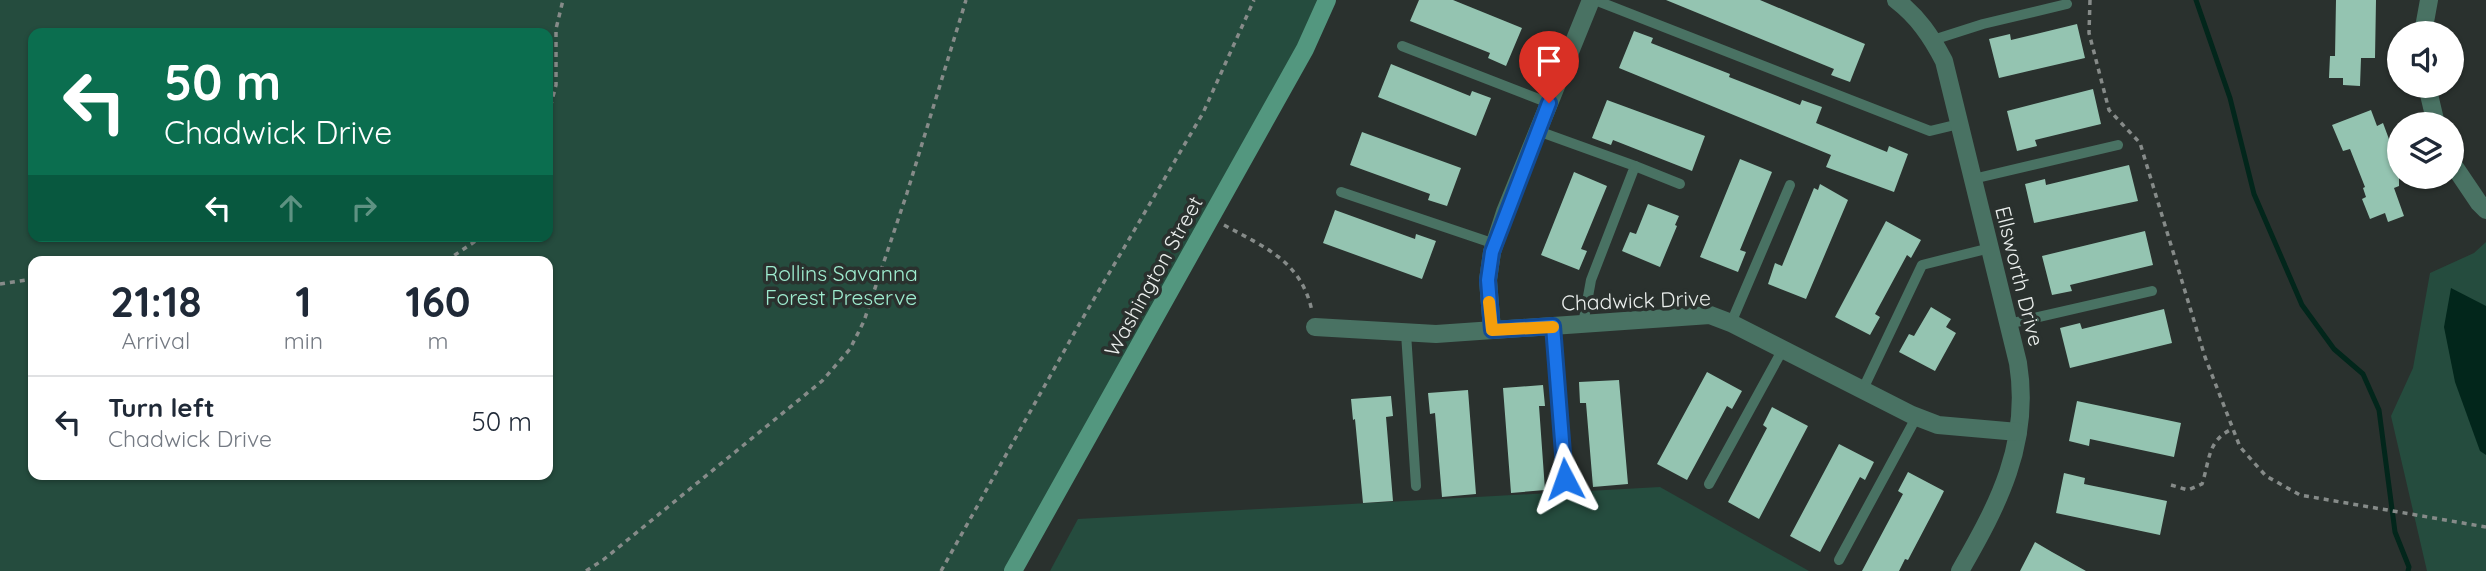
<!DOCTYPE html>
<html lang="en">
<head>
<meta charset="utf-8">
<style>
  body { margin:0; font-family:Quicksand,sans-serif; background:#f6f6f7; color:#1f2937; height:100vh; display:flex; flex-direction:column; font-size:26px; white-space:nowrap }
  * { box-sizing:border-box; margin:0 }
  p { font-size:23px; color:#747a83 }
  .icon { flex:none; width:38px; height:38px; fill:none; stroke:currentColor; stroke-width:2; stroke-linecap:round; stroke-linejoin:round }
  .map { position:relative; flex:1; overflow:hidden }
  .drawer { position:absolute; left:28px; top:256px; width:525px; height:224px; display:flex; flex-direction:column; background:#fff; border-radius:14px; box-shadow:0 2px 5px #0004 }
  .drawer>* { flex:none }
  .banner { position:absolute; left:28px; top:28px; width:525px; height:214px; border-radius:14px; box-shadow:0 2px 5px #0004; background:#0b6e4f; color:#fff; overflow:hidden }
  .controls { position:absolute; left:2387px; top:21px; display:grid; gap:14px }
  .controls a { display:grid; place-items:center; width:77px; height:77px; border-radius:50%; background:#fff; box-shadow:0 2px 5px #0004; font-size:35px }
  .pin { position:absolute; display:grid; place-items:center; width:60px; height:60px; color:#fff; margin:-72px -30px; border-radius:50% 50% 50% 0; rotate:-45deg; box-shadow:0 0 7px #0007 }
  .pin .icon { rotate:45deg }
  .me { position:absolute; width:77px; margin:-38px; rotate:356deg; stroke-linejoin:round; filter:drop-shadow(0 0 5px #0008) }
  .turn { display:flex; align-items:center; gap:24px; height:147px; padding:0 21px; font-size:32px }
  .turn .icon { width:91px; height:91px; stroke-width:2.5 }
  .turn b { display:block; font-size:49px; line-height:60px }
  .lanes { display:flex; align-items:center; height:66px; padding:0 21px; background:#0003; justify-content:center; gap:35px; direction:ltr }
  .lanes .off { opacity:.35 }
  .eta { display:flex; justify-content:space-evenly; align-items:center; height:119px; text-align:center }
  .eta b { font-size:42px; font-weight:700; line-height:49px }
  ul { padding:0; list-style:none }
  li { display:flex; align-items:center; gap:21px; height:91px; padding:0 21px; border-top:2px solid #e0e1e3 }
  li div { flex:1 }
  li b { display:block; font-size:26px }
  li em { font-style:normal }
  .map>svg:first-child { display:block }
  .green { fill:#254c3e; fill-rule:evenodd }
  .water { fill:#02261b }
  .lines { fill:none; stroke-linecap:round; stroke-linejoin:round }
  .stream { stroke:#02261b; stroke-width:5 }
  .building { fill:#94c4b1 }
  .path { stroke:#868b89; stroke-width:3.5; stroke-dasharray:5 5; stroke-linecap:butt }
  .lane { stroke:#497263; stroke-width:10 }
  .street { stroke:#497263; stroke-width:18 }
  .secondary { stroke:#53977f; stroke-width:18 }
  .route-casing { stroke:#114b97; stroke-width:18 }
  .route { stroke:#1a73e8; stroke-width:12 }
  .slow { stroke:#f59e0b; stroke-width:12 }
  .labels { text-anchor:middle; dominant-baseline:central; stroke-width:7; stroke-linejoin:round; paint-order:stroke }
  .park-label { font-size:21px; fill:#9eeccf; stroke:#2a312e }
  .street-label { font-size:21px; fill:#ebefed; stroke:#2a312e }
</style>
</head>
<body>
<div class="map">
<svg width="2486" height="571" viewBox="0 0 2486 571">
  <rect width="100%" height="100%" fill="#2a312e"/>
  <g class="green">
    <path d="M0 0H1327L1013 571H0ZM33 33H548V236H33ZM33 261H548V474H33Z"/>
    <path d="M2486 242V571H2427L2391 416 2413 368 2430 273 2474 253Z"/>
    <path d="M1660 487 1809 571H1050L1078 519Z"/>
  </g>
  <path class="water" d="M2451 288 2486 306V455L2480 451 2455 382 2444 327Z"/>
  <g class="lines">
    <path class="stream" d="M2196 0 2230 98 2254 194 2302 305 2334 349 2363 374 2379 410 2395 532 2409 567 2408 571"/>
  </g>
  <g class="building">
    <path d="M1419 0H1453L1522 28 1506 66 1488 58 1490 53 1410 21Z"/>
    <path d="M1666 0H1760L1865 44 1850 82 1831 75 1834 69Z"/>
    <path d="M2336 0H2376L2375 58H2361L2360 86 2343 85V78H2329L2330 56H2335Z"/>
    <path d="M2077 24 2085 58 1999 78 1989 39 2010 34 2011 40Z"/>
    <path d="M1634 31 1653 38 1651 43 1730 74 1729 77 1800 105 1802 100 1822 107 1816 123 1887 152 1889 146 1908 154 1894 192 1826 167 1831 155 1619 68Z"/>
    <path d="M1391 64 1470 96 1472 91 1491 98 1476 136 1378 97Z"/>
    <path d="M2093 89 2101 124 2035 140 2037 146 2017 151 2007 111Z"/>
    <path d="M1607 100 1705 136 1692 171 1613 140 1611 145 1592 138Z"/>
    <path d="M2371 110 2377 126 2383 123 2399 166V186L2394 188 2404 216 2388 222 2385 213 2370 219 2362 199 2366 197 2363 188 2365 187 2350 149 2343 151 2332 125Z"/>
    <path d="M1362 132 1461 168 1447 206 1428 200 1430 194 1350 165Z"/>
    <path d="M1740 159 1772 172 1740 250 1746 252 1738 272 1700 257Z"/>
    <path d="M2129 165 2138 201 2034 223 2025 184 2045 179 2046 185Z"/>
    <path d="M1574 172 1607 186 1581 249 1587 251 1579 270 1541 255Z"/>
    <path d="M1820 184 1848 200 1806 299 1768 284 1775 263 1782 266 1814 188 1818 190Z"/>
    <path d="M1648 204 1679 216 1675 225 1677 226 1660 267 1622 251 1630 232 1636 234Z"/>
    <path d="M1335 210 1415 239 1416 234 1436 241 1422 279 1323 243Z"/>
    <path d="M1886 221 1921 240 1911 258 1907 255 1875 314 1880 317 1870 335 1835 317Z"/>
    <path d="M2145 231 2153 265 2070 285 2072 291 2052 295 2042 256Z"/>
    <path d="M1931 307 1951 319 1946 327 1956 333 1935 371 1899 352 1909 334 1914 336Z"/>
    <path d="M2164 309 2172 343 2070 368 2060 328 2080 323 2082 329Z"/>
    <path d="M1707 372 1742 391 1732 409 1727 406 1687 480 1657 464Z"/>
    <path d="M1619 380 1628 484 1593 487 1586 403H1580L1579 382Z"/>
    <path d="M1543 385 1545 406H1539L1545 490 1511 493 1503 388Z"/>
    <path d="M1468 390 1476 494 1442 497 1435 413 1430 414 1428 393Z"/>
    <path d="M1391 396 1393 416 1386 417 1393 501 1363 503 1355 419 1353 420 1351 399Z"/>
    <path d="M2077 401 2181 423 2174 457 2090 439 2089 446 2069 441Z"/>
    <path d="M1772 407 1808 426 1759 519 1728 502 1767 428 1763 425Z"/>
    <path d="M1839 444 1874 462 1865 480 1860 477 1820 552 1790 536Z"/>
    <path d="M1908 472 1944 491 1939 501 1908 560 1905 559 1899 571H1862L1903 494 1898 491Z"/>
    <path d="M2064 473 2085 478 2084 484 2167 501 2160 535 2056 513Z"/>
    <path d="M2035 542 2052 552 2086 571H2020Z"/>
  </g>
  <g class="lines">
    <g class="path">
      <path d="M2090 0 2089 33 2109 110 2140 143 2205 357 2240 447 2266 476 2300 495 2486 527"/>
      <path d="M548 116 556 85V29L563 0"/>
      <path d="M1224 225C1266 248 1301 261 1312 311"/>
      <path d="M446 261 483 236"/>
      <path d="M0 284 33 279"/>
      <path d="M2171 485 2188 490 2202 484C2210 460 2207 441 2232 429"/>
      <path d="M586 571 603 560 822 381 850 349 864 321 907 193 966 0"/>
      <path d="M941 571 1077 328 1203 113 1254 0"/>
    </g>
    <g class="lane">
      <path d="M1595 0 1930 131 1959 124"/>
      <path d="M1933 40 1983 24 2067 4"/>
      <path d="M1402 46 1549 103"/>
      <path d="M1538 131 1635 166 1591 280 1583 324"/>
      <path d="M1635 166 1680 184"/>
      <path d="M1973 179 2118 145"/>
      <path d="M1341 192 1495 244"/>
      <path d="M1731 323 1790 185"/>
      <path d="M2008 324 2152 291"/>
      <path d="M1553 326 1565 479"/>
      <path d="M1406 333 1416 486"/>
      <path d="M1863 389 1922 265 1990 248"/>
      <path d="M1709 484 1783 349"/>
      <path d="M1839 560 1917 416"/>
    </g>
    <g class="street">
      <path d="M1896 0C1918 17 1931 36 1944 61L2018 363C2031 443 1998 505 1960 571"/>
      <path d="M2423 33 2429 0"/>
      <path d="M2427 86 2436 124"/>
      <path d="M2452 163 2479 203 2486 210"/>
      <path d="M1315 327 1436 334 1710 315 1731 323 1912 415 1938 425 2018 432"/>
      <path d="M1492 330 1488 280 1492 252 1505 212 1591 0"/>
    </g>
    <path class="secondary" d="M1013 571 1305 49 1327 0"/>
  </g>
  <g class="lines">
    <defs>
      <path id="route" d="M1549 103 1492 252 1488 280 1492 330 1553 326 1565 479"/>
    </defs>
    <use href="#route" class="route-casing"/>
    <use href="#route" class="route"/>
    <path class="slow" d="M1489 302 1492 330 1553 327"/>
  </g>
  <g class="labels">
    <g class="park-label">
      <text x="841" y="273">Rollins Savanna<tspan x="841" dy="24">Forest Preserve</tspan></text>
    </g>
    <g class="street-label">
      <text transform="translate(1153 276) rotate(-61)">Washington Street</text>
      <text transform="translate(2020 276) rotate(76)">Ellsworth Drive</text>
      <text transform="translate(1636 300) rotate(-2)">Chadwick Drive</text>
    </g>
  </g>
</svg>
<div class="controls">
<a><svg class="icon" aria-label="sound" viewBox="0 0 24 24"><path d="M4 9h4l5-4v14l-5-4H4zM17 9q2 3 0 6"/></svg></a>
<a><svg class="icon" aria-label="layers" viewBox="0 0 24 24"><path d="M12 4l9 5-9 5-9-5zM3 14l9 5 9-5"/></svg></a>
</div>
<div class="pin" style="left:1549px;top:103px;background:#d93025"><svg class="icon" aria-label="arrive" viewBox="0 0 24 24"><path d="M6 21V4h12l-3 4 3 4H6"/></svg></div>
<svg class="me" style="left:1565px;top:479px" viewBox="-20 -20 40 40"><path d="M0-17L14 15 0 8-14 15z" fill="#1a73e8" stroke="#fff" stroke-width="4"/></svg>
<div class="banner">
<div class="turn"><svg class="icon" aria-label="left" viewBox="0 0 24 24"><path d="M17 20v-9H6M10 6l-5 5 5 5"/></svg><div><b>50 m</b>Chadwick Drive</div></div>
<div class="lanes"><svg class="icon" aria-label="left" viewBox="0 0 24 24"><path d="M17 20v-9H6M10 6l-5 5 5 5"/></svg><svg class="icon off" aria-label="ahead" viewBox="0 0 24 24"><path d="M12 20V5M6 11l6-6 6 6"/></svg><svg class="icon off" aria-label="right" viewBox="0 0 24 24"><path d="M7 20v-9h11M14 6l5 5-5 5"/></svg></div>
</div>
<section class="drawer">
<div class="eta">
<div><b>21:18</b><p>Arrival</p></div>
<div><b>1</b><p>min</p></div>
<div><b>160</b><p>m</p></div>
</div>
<ul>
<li><svg class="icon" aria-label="left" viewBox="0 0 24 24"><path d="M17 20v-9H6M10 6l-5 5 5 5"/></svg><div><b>Turn left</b><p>Chadwick Drive</p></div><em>50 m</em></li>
</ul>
</section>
</div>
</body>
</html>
